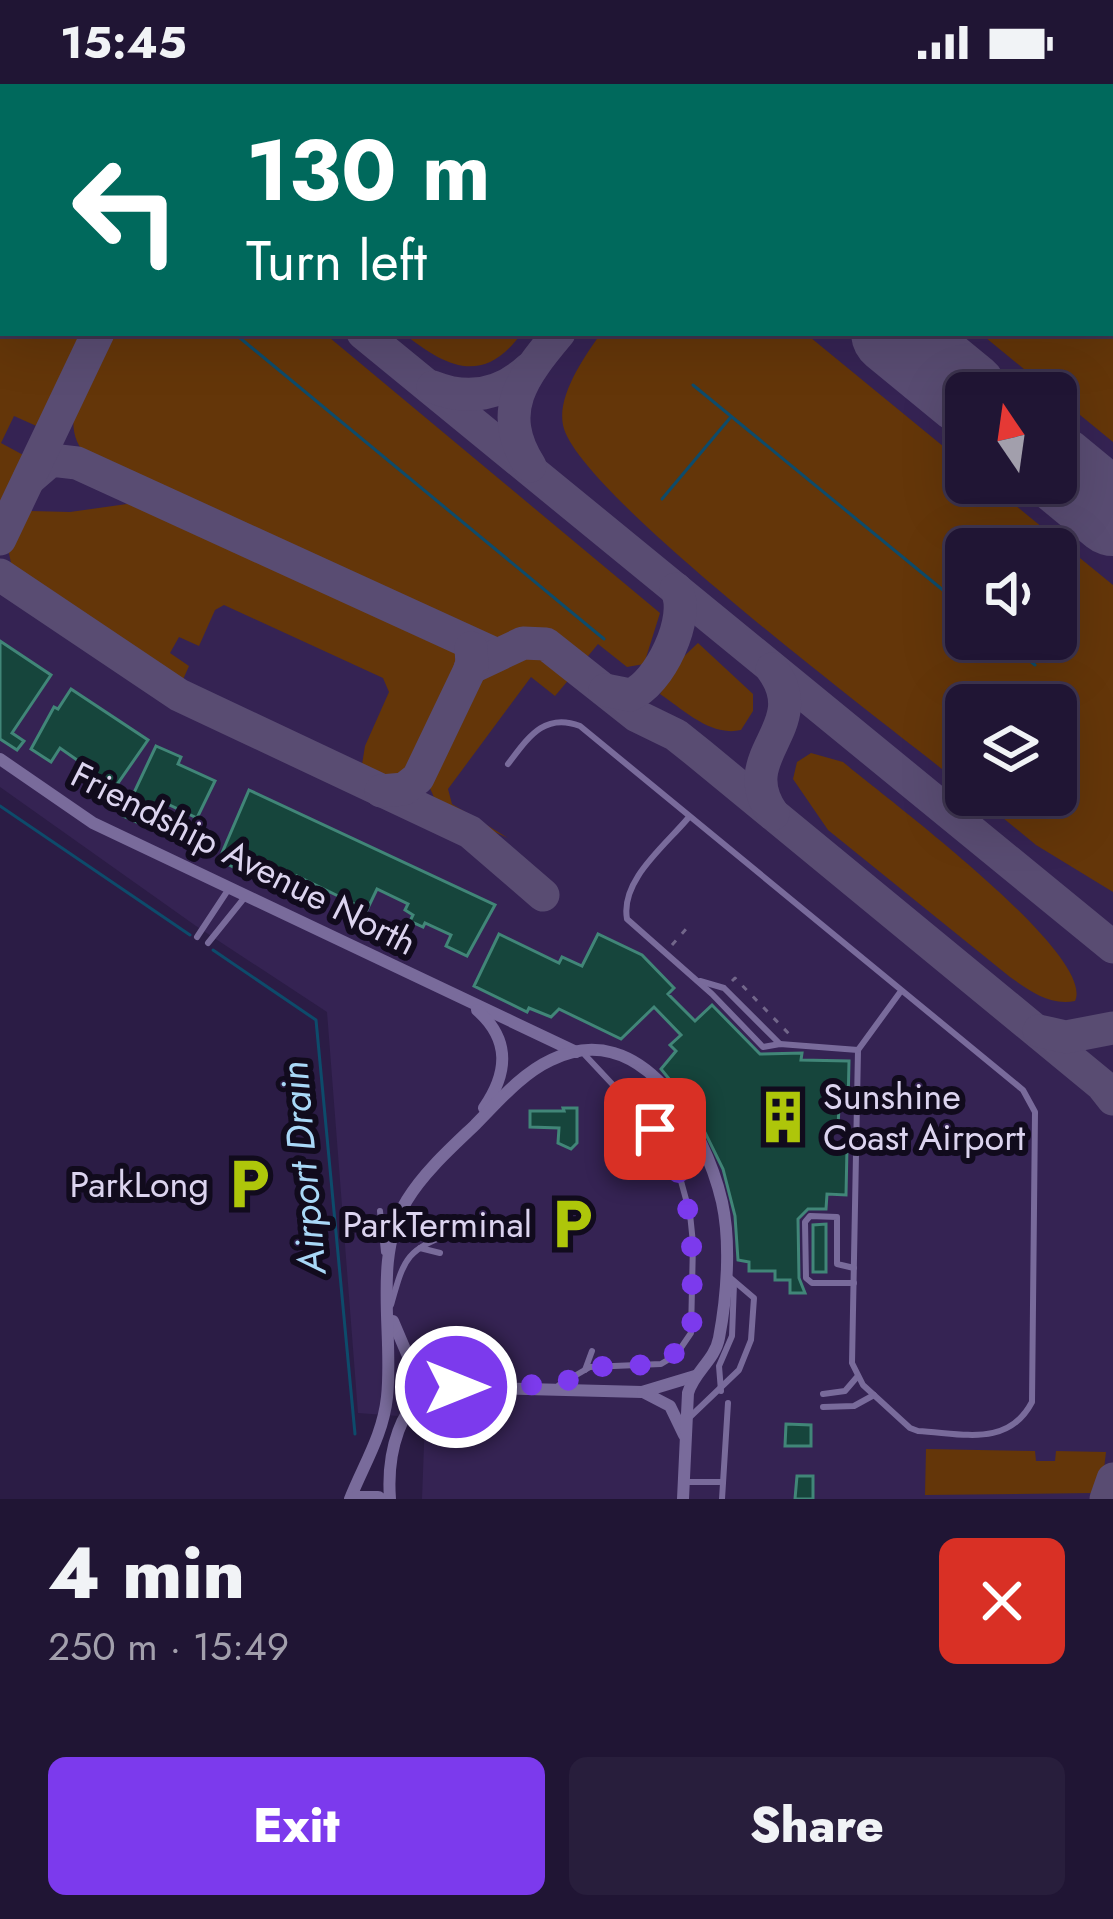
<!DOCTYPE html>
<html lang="en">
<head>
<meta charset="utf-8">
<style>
  body { margin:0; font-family:Jost,sans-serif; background:#281e3c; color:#f1f3f6; height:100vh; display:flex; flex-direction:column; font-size:45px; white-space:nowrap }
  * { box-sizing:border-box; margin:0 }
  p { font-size:39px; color:#a29fac }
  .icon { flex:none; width:66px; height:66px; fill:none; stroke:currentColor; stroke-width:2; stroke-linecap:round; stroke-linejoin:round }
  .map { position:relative; height:1415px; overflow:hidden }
  .sheet { display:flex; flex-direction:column; background:#201534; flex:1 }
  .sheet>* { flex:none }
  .banner { position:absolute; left:0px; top:0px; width:1113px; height:252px; box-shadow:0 12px 48px #0002,0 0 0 3px #3d344f; background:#00695c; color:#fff; overflow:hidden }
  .needle { width:78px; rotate:347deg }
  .controls { position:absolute; left:945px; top:288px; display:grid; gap:24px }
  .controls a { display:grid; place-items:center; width:132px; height:132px; border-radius:18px; background:#201534; box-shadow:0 12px 48px #0002,0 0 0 3px #3d344f; font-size:60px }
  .pin { position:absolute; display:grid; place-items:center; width:102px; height:102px; color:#fff; margin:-51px; border-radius:24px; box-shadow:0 6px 18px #0006 }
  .me { position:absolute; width:132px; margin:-66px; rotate:90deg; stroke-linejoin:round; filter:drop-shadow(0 0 9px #0008) }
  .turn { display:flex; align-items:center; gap:42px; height:252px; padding:0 48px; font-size:54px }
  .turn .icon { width:156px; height:156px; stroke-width:2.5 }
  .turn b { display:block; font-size:84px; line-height:102px }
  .round { display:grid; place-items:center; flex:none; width:126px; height:126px; border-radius:18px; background:#281e3c }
  .summary { display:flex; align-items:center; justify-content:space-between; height:204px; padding:0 48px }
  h1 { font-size:72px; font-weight:800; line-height:90px }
  .cta { display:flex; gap:24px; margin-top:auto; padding:24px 48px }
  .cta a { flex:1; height:138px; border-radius:18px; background:#7c3aed; color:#fff; font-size:48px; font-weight:800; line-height:138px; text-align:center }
  .cta a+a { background:#281e3c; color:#f1f3f6 }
  .status { display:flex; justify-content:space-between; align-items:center; height:84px; padding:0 60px; background:#201534; direction:ltr }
  .status svg { height:33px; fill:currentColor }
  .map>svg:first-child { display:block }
  .built { fill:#352353; fill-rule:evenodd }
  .green { fill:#643609; fill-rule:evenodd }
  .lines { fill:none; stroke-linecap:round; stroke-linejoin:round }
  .stream { stroke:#0d4b6b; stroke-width:3 }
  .taxiway { stroke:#594c72; stroke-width:33 }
  .runway { stroke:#594c72; stroke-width:84 }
  .building { fill:#16453c; stroke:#418678; stroke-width:3 }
  .path { stroke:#72668a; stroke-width:3; stroke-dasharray:6 9; stroke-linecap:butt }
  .lane { stroke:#796b9b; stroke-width:6 }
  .street { stroke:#796b9b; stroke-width:12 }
  .secondary { stroke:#796b9b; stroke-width:16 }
  .route { stroke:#7c3aed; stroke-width:21; stroke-dasharray:0 37.8 }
  .labels { text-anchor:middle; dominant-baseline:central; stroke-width:12; stroke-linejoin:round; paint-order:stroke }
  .street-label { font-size:36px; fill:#dcd4ef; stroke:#110b1d }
  .poi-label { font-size:36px; fill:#dcd4ef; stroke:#110b1d; text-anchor:end }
  .water-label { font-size:39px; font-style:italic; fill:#a9d8f7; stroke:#110b1d }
</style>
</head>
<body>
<div class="status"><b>15:45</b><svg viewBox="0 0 49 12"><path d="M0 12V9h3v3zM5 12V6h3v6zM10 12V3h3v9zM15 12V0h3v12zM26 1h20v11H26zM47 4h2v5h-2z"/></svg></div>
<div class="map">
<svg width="1113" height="1415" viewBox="0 0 1113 1415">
  <rect width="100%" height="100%" fill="#2b1c45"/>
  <path class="built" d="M0 0H1113V1415H422L425 1334 358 1329 327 928 196 842 0 703ZM3 3H1110V249H3ZM966 309H1056V399H966ZM966 465H1056V555H966ZM966 621H1056V711H966Z"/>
  <g class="green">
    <path d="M0 0 27 3H3V249H86L41 344 14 332 1 359 27 373 0 431Z"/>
    <path d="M98 0H500L504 3H101Z"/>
    <path d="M676 0H1113V358L980 249H1110V3Z"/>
    <path d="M110 249H324L660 529 644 580 627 583 598 560 584 577C547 545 539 541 493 560L89 374C51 339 92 286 110 249Z"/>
    <path d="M403 249H522C483 302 447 284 403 249Z"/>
    <path d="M601 249H805L966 381V399H988L1113 501V808L1036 761 975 711H1056V621H966V704C897 648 576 409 563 341 557 311 585 272 601 249ZM966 465H1056V555H966Z"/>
    <path d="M134 419 150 420 449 557 459 569 461 577 407 690 385 698 361 687 365 662 389 608 383 594 224 521 215 526 199 562 179 553 170 569 189 582 181 600 33 500 11 479 8 464 31 427 70 428Z"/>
    <path d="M698 559 753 610V627L741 646C711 653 684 626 660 610L678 578Z"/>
    <path d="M536 571 571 593 555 612 531 593 448 705 452 720 508 754 438 722 428 700 479 592 515 573Z"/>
    <path d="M811 669 843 678C882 711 1097 870 1075 917 1050 922 1030 907 1010 893L828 746 793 695 797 678Z"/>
    <path d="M926 1365 1035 1367 1036 1377H1055L1056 1367 1106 1368 1102 1402 1094 1409 925 1411Z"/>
  </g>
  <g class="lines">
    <g class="stream">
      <path d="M323 0 326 3"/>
      <path d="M170 3 172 0"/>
      <path d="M0 55 3 58"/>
      <path d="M234 249 604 555"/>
      <path d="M693 301 966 525"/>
      <path d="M662 415 730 334"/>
      <path d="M1003 555 1035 581"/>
      <path d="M0 722 190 851"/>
      <path d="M213 866 316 936 355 1350"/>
    </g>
    <g class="taxiway">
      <path d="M60 0 63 3"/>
      <path d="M587 0 590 3"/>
      <path d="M363 249 1113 863"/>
      <path d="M433 303C468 317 501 311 529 285"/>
      <path d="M530 382C495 327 523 292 559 249"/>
      <path d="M29 395 51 376 77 379 495 570"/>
      <path d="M0 455 98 249"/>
      <path d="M0 491 179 611 470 748 543 811"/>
      <path d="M470 584 523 559 546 560 637 632 676 651 701 671 1102 1001 1113 1015"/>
      <path d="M772 585C815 644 731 671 773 730"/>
      <path d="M605 606 630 611C659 601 692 532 676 505"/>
      <path d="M381 707 404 705 418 694 472 581 471 564"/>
      <path d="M1039 947 1066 953 1113 944"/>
      <path d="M1106 1415 1113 1395"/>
    </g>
    <g class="runway">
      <path d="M589 0 592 3"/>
      <path d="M893 249 966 309"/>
      <path d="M1056 383 1113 430"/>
    </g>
  </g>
  <g class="building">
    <path d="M0 557 51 591 12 649 24 657 17 666 0 655Z"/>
    <path d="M71 605 148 656 116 702 113 700 108 708 74 685 80 678 60 664 51 678 31 665 54 623 58 625Z"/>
    <path d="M156 662 181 673 178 680 215 697 197 734 161 717 148 743 123 732Z"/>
    <path d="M249 706 495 821 467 872 446 862 451 851 425 839 423 843 410 837 413 831 405 826 408 820 377 805 367 826 297 792 289 810 219 776Z"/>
    <path d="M499 850 559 879 562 873 582 882 598 850 642 871 674 904 668 910 695 937 712 921 760 970 802 969 801 976 849 977 848 1023H839L838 1043H828V1063L847 1064 846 1111 827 1110 826 1125H808L798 1135 799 1194 805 1209H790V1196H775V1187H749V1178L738 1176 735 1132 723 1085 693 1024 661 985 676 967 670 961 681 951 654 923 621 955 559 925 551 933 529 924 527 928 474 902Z"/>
    <path d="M563 1024H577V1059L571 1065 558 1059 559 1044 530 1043V1027H564Z"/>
    <path d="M826 1140V1188H813V1141Z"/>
    <path d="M786 1340 811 1341V1362H785Z"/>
    <path d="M797 1392H813V1415H795Z"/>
  </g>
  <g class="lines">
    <g class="path">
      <path d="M672 861 686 845"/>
      <path d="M732 897 735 894 792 953"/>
    </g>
    <g class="lane">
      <path d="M508 680C528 654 544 628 580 642L1023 1006 1035 1028 1032 1318C1008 1364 962 1349 918 1347L910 1344 863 1301 852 1279 858 966 901 907"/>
      <path d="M689 733C666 761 620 796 627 835L712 910 763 963 780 960 858 966"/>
      <path d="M197 853 228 806"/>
      <path d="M208 859 245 813"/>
      <path d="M700 897 724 904 780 960"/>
      <path d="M380 1127 384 1168"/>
      <path d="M420 1164 440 1169"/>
      <path d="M854 1199H812L806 1194 805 1138 810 1132 837 1133V1180L854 1184"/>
      <path d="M391 1221C405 1171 406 1167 456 1147"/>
      <path d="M585 1286 592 1267"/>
      <path d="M559 1301 590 1283 661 1280 676 1271 691 1249 693 1159 690 1130 678 1086 658 1049 585 971"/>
      <path d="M721 1307 719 1282 732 1252 734 1200"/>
      <path d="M823 1310 845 1307 857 1293"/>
      <path d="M823 1323 854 1322 874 1311"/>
      <path d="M691 1332 739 1286 751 1256 754 1214 727 1191"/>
      <path d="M684 1398H723"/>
      <path d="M722 1415 728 1319"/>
    </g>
    <g class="street">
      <path d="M0 675 93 739 576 968"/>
      <path d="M477 926C511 956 508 989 484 1024"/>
      <path d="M393 1237 410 1277 446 1303 642 1308 695 1292"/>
      <path d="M643 1308 670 1322 684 1351"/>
      <path d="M350 1415C364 1380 383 1351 387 1313 394 1249 372 1173 407 1116 424 1088 452 1063 475 1041 498 1018 521 990 551 976 642 931 705 1045 722 1118 731 1159 727 1212 719 1254 715 1276 694 1288 688 1309L683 1415"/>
      <path d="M390 1415C387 1375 397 1311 445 1303"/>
    </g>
    <path class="secondary" d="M356 1415H378"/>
  </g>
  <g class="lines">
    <path class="route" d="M456 1303 562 1300 590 1283 661 1280 686 1260C694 1246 692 1229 692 1213 693 1154 692 1094 655 1045"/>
  </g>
  <defs>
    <symbol id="building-bare" viewBox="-9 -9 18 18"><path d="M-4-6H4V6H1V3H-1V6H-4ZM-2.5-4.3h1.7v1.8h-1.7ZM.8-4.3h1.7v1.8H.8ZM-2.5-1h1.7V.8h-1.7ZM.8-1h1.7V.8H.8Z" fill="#aec60a" stroke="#110b1d" stroke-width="2.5" paint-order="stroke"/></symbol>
    <symbol id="parking-bare" viewBox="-9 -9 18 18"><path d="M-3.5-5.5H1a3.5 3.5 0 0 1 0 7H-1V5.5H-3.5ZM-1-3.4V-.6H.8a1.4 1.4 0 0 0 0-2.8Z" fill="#aec60a" stroke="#110b1d" stroke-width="2.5" paint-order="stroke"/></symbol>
  </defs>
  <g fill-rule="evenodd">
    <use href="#building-bare" x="745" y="995" width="76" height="76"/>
    <use href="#parking-bare" x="211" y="1062" width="76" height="76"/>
    <use href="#parking-bare" x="534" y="1102" width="76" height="76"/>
  </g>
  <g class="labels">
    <g class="street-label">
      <text transform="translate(244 774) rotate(27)">Friendship Avenue North</text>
    </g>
    <g class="poi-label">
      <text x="823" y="1012" text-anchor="start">Sunshine<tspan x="823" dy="41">Coast Airport</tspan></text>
      <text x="209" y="1100">ParkLong</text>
      <text x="532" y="1140">ParkTerminal</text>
    </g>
    <g class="water-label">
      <text transform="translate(303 1084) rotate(-95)">Airport Drain</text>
    </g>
  </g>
</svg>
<div class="controls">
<a><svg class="needle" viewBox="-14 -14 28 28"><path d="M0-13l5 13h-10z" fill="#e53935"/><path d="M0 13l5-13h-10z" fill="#a29fac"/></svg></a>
<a><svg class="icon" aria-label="sound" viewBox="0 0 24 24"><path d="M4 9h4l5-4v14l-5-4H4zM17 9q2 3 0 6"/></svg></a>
<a><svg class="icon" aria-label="layers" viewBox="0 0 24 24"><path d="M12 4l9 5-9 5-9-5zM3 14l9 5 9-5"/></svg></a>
</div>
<div class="pin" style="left:655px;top:1045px;background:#d93025"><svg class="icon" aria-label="arrive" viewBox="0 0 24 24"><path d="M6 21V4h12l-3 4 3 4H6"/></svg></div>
<svg class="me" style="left:456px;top:1303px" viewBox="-20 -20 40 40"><circle r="17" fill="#7c3aed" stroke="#fff" stroke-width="3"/><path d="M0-11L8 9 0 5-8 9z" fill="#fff"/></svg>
<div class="banner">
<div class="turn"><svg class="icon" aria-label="left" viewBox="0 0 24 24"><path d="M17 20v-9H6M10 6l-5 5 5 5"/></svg><div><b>130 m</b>Turn left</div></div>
</div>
</div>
<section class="sheet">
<div class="summary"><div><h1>4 min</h1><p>250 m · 15:49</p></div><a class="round" style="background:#d93025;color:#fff"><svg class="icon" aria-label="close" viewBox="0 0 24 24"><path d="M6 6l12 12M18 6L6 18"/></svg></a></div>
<div class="cta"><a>Exit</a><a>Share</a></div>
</section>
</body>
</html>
